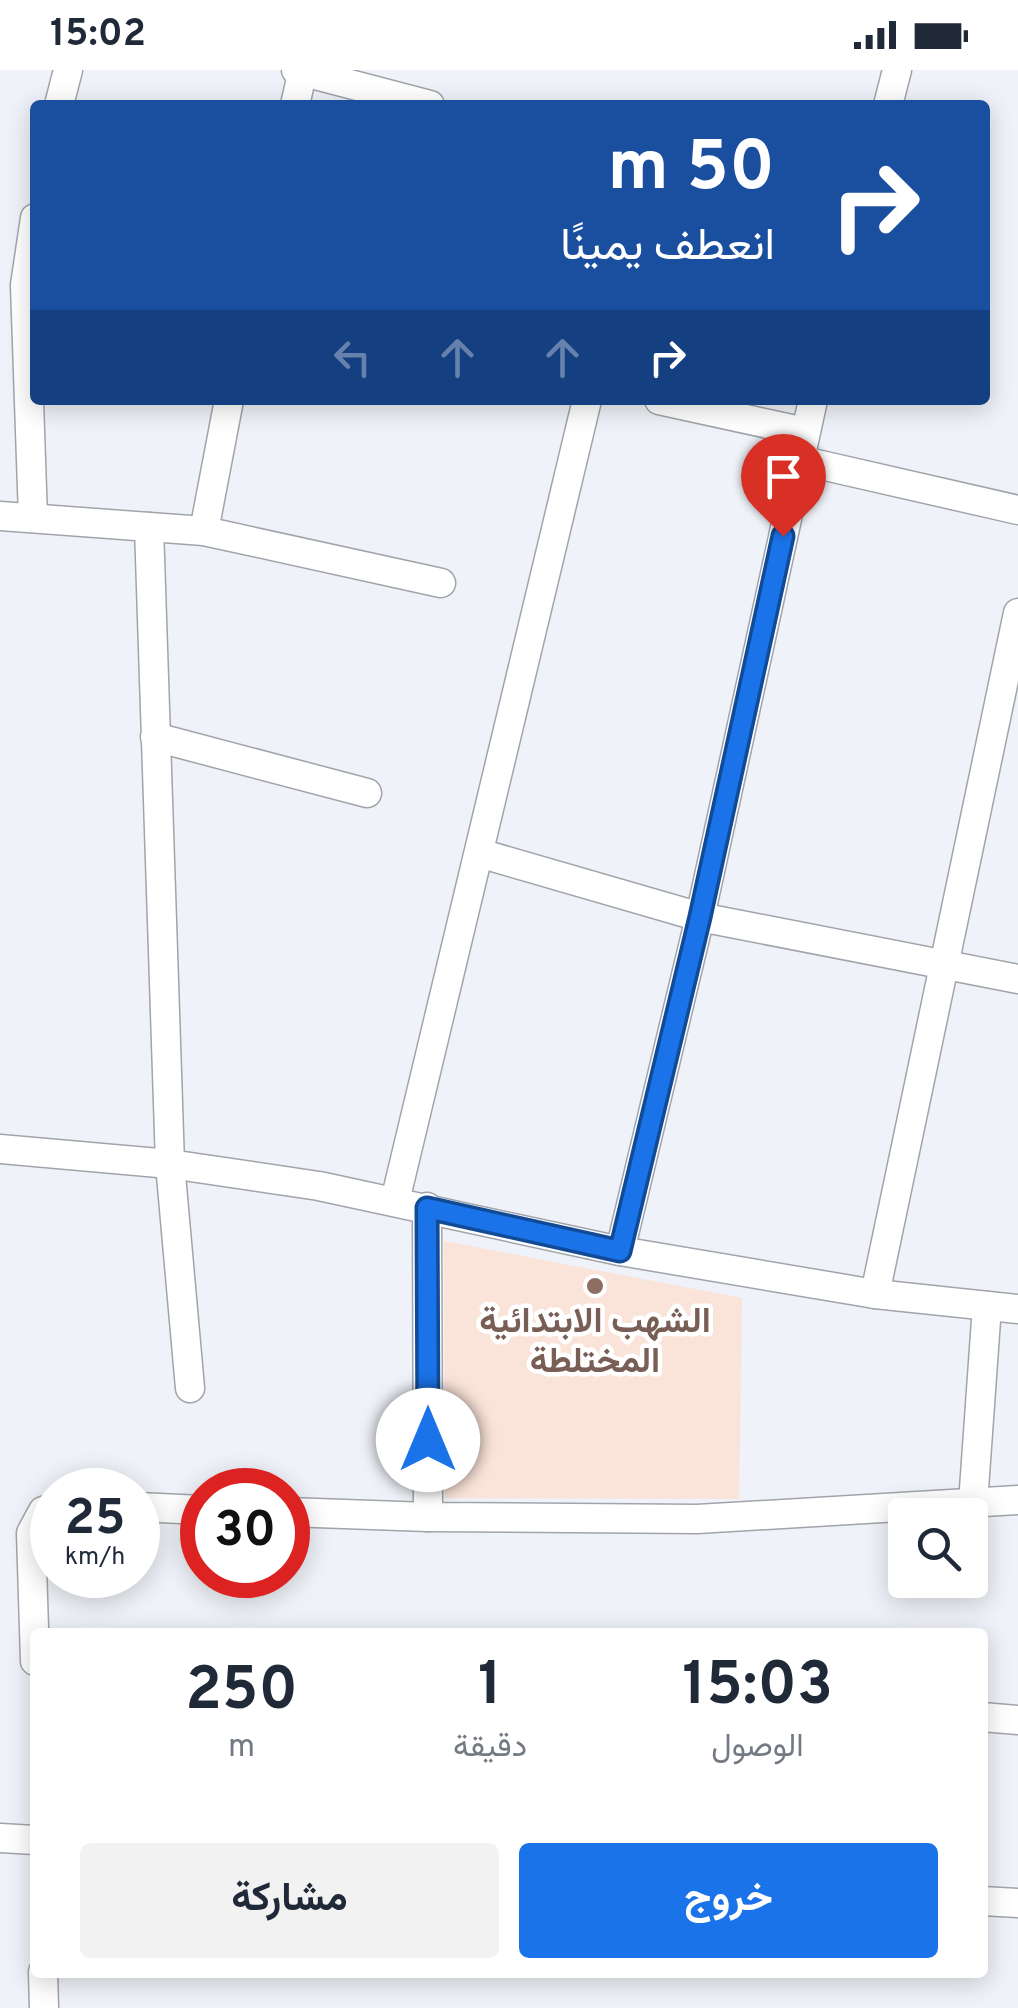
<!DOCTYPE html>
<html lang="ar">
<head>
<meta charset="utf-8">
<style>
  body { margin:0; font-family:Overpass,Vazirmatn,sans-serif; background:#f2f2f3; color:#1f2937; direction:rtl; height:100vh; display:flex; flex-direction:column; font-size:38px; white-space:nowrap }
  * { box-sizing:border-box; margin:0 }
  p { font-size:32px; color:#747a83 }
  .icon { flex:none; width:55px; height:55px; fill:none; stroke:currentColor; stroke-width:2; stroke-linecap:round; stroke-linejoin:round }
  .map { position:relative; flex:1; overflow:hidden; direction:ltr }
  .panel { position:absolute; left:30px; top:1558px; width:958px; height:350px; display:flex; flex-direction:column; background:#fff; border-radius:10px; box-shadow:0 5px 25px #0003; direction:rtl }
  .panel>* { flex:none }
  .banner { position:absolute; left:30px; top:30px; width:960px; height:305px; border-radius:10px; box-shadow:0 5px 25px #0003; direction:rtl; background:#1a4fa0; color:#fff; overflow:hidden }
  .fabs { position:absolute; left:888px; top:1428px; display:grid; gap:20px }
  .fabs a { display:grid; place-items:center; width:100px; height:100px; border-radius:10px; background:#fff; box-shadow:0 5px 25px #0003; font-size:50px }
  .speed { position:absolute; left:30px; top:1398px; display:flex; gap:20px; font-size:50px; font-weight:700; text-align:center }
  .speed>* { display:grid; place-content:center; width:130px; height:130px; border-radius:50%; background:#fff; box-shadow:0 5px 25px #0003; line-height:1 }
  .speed small { font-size:25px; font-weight:400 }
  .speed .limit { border:15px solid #d22; background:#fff; color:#111 }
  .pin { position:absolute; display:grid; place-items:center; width:85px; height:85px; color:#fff; margin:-102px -42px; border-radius:50% 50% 50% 0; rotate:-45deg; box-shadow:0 0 10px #0007 }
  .pin .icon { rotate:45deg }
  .me { position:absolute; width:110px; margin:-55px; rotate:0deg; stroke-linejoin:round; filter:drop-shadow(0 0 8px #0008) }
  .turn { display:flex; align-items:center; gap:35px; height:210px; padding:0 50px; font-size:45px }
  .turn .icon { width:130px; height:130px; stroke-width:2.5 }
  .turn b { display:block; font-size:70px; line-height:85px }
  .lanes { display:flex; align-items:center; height:95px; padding:0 50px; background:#0003; justify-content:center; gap:50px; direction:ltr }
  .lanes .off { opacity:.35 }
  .eta { display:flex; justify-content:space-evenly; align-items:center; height:170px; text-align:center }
  .eta b { font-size:60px; font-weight:700; line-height:70px }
  .cta { display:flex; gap:20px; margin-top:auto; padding:20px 50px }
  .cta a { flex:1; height:115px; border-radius:10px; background:#1a73e8; color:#fff; font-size:40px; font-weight:700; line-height:115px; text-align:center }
  .cta a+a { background:#f2f2f3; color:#1f2937 }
  .status { display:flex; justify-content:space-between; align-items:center; height:70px; padding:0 50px; background:#fff; direction:ltr }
  .status svg { height:28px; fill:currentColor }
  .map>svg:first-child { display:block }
  .education { fill:#fae3d8 }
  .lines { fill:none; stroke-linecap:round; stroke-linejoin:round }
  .minor-casing { stroke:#a1a4aa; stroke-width:31 }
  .minor { stroke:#fff; stroke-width:28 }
  .route-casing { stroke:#114b97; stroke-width:25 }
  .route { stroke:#1a73e8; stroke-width:18 }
  .education-dot { fill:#8d6e63; stroke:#fff; stroke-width:4 }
  .labels { text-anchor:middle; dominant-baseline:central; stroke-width:9; stroke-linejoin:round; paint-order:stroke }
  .education-label { font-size:35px; font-weight:bold; fill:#785e54; stroke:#fff }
</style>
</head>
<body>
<div class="status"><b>15:02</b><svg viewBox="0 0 49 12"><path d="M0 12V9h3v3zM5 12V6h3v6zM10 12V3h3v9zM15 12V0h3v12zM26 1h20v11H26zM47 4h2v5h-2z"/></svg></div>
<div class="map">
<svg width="1018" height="1938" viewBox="0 0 1018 1938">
  <rect width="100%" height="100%" fill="#eff2f8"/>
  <path class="education" d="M444 1171 742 1228 739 1429 445 1428Z"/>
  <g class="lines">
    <defs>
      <g id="minor">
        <path d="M296 0 430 35"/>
        <path d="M59 35 68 0"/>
        <path d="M295 35 303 0"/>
        <path d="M888 35 897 0"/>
        <path d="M659 330 805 362"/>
        <path d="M799 390 1018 440"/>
        <path d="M0 446 204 461 441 513"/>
        <path d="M33 448 25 215 35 148"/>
        <path d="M149 457 170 1094 190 1318"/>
        <path d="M204 461 229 330"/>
        <path d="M155 667 367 723"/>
        <path d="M479 783 700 847 1018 909"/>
        <path d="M0 1079 170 1094 319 1116 620 1181 875 1224 1018 1239"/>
        <path d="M395 1131 587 330"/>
        <path d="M427 1137 428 1447"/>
        <path d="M620 1181 700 847 813 330"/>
        <path d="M875 1224 1018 543"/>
        <path d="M973 1433 987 1236"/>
        <path d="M138 1437 202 1440"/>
        <path d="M288 1442 428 1447 697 1449 1018 1430"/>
        <path d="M35 1591 31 1463 43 1441 52 1438"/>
        <path d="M982 1647 1018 1650"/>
        <path d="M0 1768 35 1770"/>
        <path d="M982 1831 1018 1833"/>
        <path d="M43 1902 44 1938"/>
      </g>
    </defs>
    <use href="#minor" class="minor-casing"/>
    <use href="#minor" class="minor"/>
  </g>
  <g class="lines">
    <defs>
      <path id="route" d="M428 1370 427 1138 620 1181 700 847 783 466"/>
    </defs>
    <use href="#route" class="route-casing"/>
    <use href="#route" class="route"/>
  </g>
  <circle class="education-dot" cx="595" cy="1216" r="10"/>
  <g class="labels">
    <g class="education-label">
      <text x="595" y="1253">الشهب الابتدائية<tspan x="595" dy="40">المختلطة</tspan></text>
    </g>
  </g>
</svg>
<div class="fabs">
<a><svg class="icon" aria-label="search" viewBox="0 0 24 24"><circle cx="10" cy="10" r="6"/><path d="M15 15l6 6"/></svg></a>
</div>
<div class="speed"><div>25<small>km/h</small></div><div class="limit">30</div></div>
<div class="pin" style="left:783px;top:466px;background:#d93025"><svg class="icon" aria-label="arrive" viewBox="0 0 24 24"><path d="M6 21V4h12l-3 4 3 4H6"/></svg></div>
<svg class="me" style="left:428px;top:1370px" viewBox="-20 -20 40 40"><circle r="19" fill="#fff"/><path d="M0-13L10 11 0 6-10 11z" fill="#1a73e8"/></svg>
<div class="banner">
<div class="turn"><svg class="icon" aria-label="right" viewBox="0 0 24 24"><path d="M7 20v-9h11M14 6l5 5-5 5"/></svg><div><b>50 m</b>انعطف يمينًا</div></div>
<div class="lanes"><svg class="icon off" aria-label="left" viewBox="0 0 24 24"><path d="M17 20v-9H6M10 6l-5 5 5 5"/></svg><svg class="icon off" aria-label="ahead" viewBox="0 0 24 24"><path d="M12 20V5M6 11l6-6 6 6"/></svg><svg class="icon off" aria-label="ahead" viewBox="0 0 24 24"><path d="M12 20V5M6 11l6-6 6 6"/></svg><svg class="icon" aria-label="right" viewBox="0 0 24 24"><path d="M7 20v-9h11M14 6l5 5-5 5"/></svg></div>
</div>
<section class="panel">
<div class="eta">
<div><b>15:03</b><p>الوصول</p></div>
<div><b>1</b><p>دقيقة</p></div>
<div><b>250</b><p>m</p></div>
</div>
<div class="cta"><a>خروج</a><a>مشاركة</a></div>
</section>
</div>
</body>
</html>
